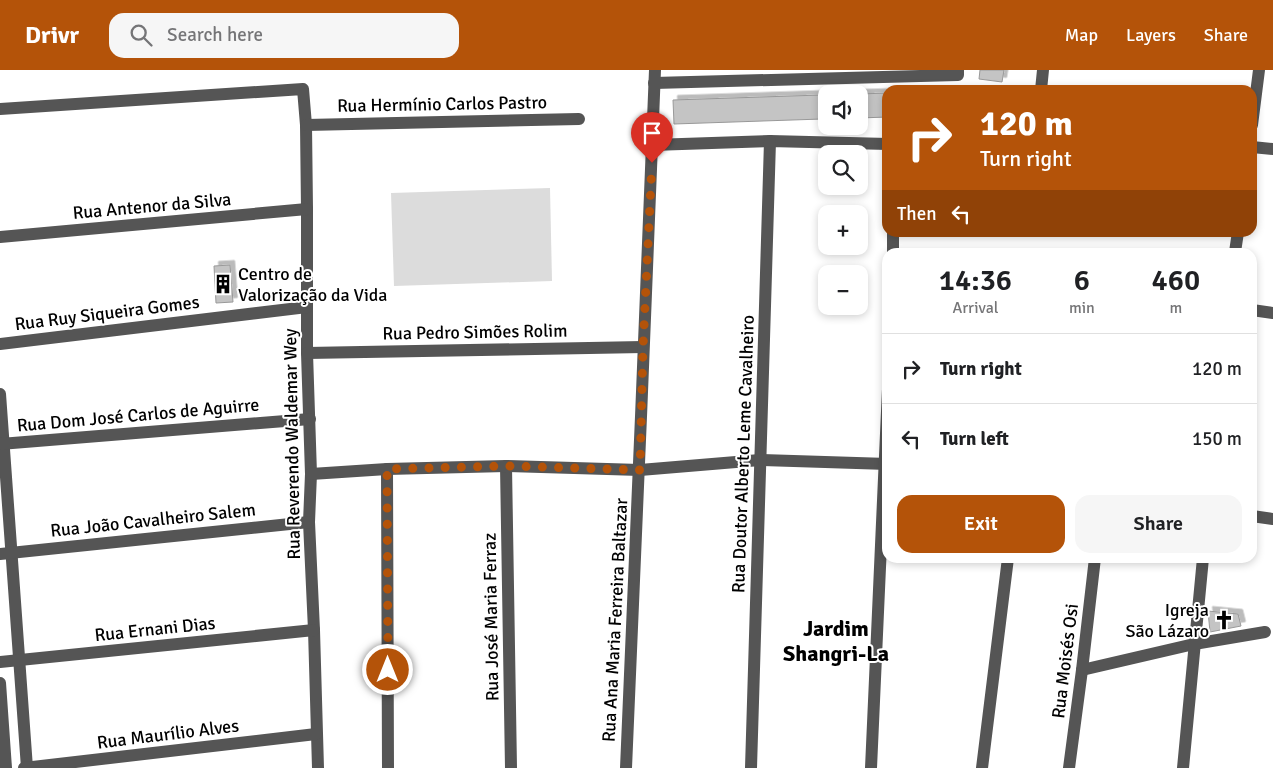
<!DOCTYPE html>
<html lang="en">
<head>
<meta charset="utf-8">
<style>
  body { margin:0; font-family:Signika,sans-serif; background:#f6f6f6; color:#202124; height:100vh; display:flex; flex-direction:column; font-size:19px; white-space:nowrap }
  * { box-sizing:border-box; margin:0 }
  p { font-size:16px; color:#757577 }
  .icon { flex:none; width:28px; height:28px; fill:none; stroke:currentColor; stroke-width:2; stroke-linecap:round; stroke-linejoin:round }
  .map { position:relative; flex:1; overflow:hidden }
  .panel { position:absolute; left:882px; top:178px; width:375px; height:315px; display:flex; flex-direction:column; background:#fff; border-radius:15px; box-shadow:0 2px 8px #0003 }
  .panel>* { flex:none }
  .top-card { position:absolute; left:882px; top:15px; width:375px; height:152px; border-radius:15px; box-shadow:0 2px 8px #0003; background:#b45309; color:#fff; overflow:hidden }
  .buttons { position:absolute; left:818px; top:15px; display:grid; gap:10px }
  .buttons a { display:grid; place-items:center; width:50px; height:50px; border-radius:10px; background:#fff; box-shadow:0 2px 8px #0003; font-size:25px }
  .pin { position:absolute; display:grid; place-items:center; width:42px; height:42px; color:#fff; margin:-51px -21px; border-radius:50% 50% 50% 0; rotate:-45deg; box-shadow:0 0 5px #0007 }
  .pin .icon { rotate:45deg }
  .me { position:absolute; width:55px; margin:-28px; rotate:0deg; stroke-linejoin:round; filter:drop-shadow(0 0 4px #0008) }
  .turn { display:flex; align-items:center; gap:18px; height:105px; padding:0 15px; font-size:22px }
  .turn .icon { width:65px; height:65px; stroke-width:2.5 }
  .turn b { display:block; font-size:35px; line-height:42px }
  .then { display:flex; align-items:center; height:48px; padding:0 15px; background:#0003; gap:10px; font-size:19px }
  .eta { display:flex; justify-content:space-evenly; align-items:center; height:85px; text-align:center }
  .eta b { font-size:30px; font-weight:600; line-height:35px }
  .cta { display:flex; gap:10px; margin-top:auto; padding:10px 15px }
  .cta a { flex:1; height:58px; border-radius:15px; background:#b45309; color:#fff; font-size:20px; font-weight:600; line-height:58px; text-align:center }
  .cta a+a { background:#f6f6f6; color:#202124 }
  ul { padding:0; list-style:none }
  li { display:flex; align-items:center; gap:15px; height:70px; padding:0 15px; border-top:1px solid #e0e0e0 }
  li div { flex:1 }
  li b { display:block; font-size:19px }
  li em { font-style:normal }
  header { display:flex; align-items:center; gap:30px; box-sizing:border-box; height:70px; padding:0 25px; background:#b45309; color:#fff }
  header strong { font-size:24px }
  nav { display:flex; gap:28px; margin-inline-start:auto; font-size:18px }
  .search { width:350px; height:45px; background:#f6f6f6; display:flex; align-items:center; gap:12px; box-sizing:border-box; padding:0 18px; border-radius:15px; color:#757577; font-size:19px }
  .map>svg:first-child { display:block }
  .green { fill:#dcdcdc }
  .building { fill:#c4c4c4; stroke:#999; filter:url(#shadow) }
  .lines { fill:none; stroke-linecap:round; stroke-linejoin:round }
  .minor { stroke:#555; stroke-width:12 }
  .route { stroke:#b45309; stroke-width:9; stroke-dasharray:0 16.2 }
  .labels { text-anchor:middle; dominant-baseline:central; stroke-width:4; stroke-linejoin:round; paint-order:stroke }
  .street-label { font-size:18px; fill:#000; stroke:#fff }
  .poi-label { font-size:18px; fill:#000; stroke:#fff; text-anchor:start }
  .district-label { font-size:22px; font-weight:bold; fill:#000; stroke:#fff }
</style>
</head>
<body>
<header>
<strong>Drivr</strong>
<div class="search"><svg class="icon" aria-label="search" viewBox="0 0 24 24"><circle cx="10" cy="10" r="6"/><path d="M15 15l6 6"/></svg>Search here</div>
<nav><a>Map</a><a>Layers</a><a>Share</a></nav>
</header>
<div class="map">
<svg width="1273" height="698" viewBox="0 0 1273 698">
  <defs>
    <filter id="shadow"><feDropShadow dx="4.5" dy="-4.5" stdDeviation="0" flood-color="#0004"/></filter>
  </defs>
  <rect width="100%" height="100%" fill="#fff"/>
  <path class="green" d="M550 118 552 211 394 216 391 123Z"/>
  <g class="building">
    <path d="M980 0H1004L1002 12 979 9Z"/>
    <path d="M888 23V47L859 48V24Z"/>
    <path d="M821 25V32H826V41L821 42 822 49 674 54 673 30Z"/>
    <path d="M230 195 233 232 216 233 214 196Z"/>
    <path d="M1208 541 1238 544 1241 556 1210 562Z"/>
  </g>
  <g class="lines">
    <g class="minor">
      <path d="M654 13 958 5V0"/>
      <path d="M1041 20 1043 0"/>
      <path d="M0 39 303 19 306 55 307 139V283L311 404 309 452 314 560 318 698"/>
      <path d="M306 55 579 49"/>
      <path d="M1252 55 1259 0"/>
      <path d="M652 75 770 71 888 74"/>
      <path d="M1252 77 1273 79"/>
      <path d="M0 167 307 139"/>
      <path d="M893 182V162"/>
      <path d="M1235 182 1238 162"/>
      <path d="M1252 240 1273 243"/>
      <path d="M0 274 307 237"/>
      <path d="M307 283 643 277"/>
      <path d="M0 324 27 698"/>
      <path d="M0 374 310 349"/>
      <path d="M506 396 511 698"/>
      <path d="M387 399 388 698"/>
      <path d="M311 404 387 399 506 396 640 400 760 390 888 394"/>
      <path d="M1252 446 1273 449"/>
      <path d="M0 484 309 452"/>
      <path d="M0 592 314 560"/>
      <path d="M1082 600 1194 574 1265 562"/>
      <path d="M0 613 6 698"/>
      <path d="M24 698 316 664"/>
      <path d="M626 698C635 465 647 233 655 0"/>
      <path d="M751 698 770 71"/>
      <path d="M871 698 888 319"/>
      <path d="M982 698 1008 488"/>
      <path d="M1069 698 1082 600 1095 488"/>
      <path d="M1183 698 1203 488"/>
    </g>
  </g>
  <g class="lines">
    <path class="route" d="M388 600 387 399 506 396 640 400 643 277 652 93"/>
  </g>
  <defs>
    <symbol id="building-bare" viewBox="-9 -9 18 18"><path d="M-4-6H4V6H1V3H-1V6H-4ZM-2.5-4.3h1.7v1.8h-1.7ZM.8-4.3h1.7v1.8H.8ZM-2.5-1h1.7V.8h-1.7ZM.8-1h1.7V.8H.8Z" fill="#000" stroke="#fff" stroke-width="2.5" paint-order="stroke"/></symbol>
    <symbol id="church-bare" viewBox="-9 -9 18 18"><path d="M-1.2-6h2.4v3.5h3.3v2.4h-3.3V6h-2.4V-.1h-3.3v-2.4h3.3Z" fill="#000" stroke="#fff" stroke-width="2.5" paint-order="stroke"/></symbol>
  </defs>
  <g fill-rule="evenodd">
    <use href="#building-bare" x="209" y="200" width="28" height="28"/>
    <use href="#church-bare" x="1210" y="536" width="28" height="28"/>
  </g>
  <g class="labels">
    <g class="street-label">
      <text transform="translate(442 34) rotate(-1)">Rua Hermínio Carlos Pastro</text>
      <text transform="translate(152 136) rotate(-5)">Rua Antenor da Silva</text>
      <text transform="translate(107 243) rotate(-7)">Rua Ruy Siqueira Gomes</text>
      <text transform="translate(475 262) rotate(-1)">Rua Pedro Simões Rolim</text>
      <text transform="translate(138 345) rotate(-5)">Rua Dom José Carlos de Aguirre</text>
      <text transform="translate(292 374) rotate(-91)">Rua Reverendo Waldemar Wey</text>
      <text transform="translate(743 384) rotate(-88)">Rua Doutor Alberto Leme Cavalheiro</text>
      <text transform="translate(153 450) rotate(-6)">Rua João Cavalheiro Salem</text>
      <text transform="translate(491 547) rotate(-91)">Rua José Maria Ferraz</text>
      <text transform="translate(615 550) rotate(-87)">Rua Ana Maria Ferreira Baltazar</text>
      <text transform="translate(155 559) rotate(-6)">Rua Ernani Dias</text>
      <text transform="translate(1065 591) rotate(-83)">Rua Moisés Osi</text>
      <text transform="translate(168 664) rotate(-7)">Rua Maurílio Alves</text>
    </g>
    <g class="poi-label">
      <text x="238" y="204">Centro de<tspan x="238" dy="21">Valorização da Vida</tspan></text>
      <text x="1209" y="540" text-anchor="end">Igreja<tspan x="1209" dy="21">São Lázaro</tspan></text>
    </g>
    <g class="district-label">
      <text x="836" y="558">Jardim<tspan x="836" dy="25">Shangri-La</tspan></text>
    </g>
  </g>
</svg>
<div class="buttons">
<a><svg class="icon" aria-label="sound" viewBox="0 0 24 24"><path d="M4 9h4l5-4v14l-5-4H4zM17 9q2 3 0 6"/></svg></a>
<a><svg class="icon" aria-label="search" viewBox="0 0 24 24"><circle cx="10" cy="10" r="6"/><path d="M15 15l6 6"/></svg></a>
<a>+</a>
<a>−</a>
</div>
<div class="pin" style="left:652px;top:93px;background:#d93025"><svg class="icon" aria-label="arrive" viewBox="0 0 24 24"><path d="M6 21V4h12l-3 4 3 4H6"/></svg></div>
<svg class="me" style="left:388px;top:600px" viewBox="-20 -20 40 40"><circle r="17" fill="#b45309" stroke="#fff" stroke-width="3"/><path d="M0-11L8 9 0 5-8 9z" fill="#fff"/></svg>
<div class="top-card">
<div class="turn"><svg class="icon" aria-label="right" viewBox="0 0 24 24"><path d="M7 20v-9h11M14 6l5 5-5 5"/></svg><div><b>120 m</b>Turn right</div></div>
<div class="then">Then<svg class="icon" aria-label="left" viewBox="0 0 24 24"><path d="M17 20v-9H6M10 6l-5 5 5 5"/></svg></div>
</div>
<section class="panel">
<div class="eta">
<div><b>14:36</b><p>Arrival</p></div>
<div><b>6</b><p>min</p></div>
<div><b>460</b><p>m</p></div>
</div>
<ul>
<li><svg class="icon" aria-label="right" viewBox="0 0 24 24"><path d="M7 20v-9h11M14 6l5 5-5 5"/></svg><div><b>Turn right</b></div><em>120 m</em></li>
<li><svg class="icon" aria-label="left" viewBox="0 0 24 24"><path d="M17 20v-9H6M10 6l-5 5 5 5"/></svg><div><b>Turn left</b></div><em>150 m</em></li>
</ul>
<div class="cta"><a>Exit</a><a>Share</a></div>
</section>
</div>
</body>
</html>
